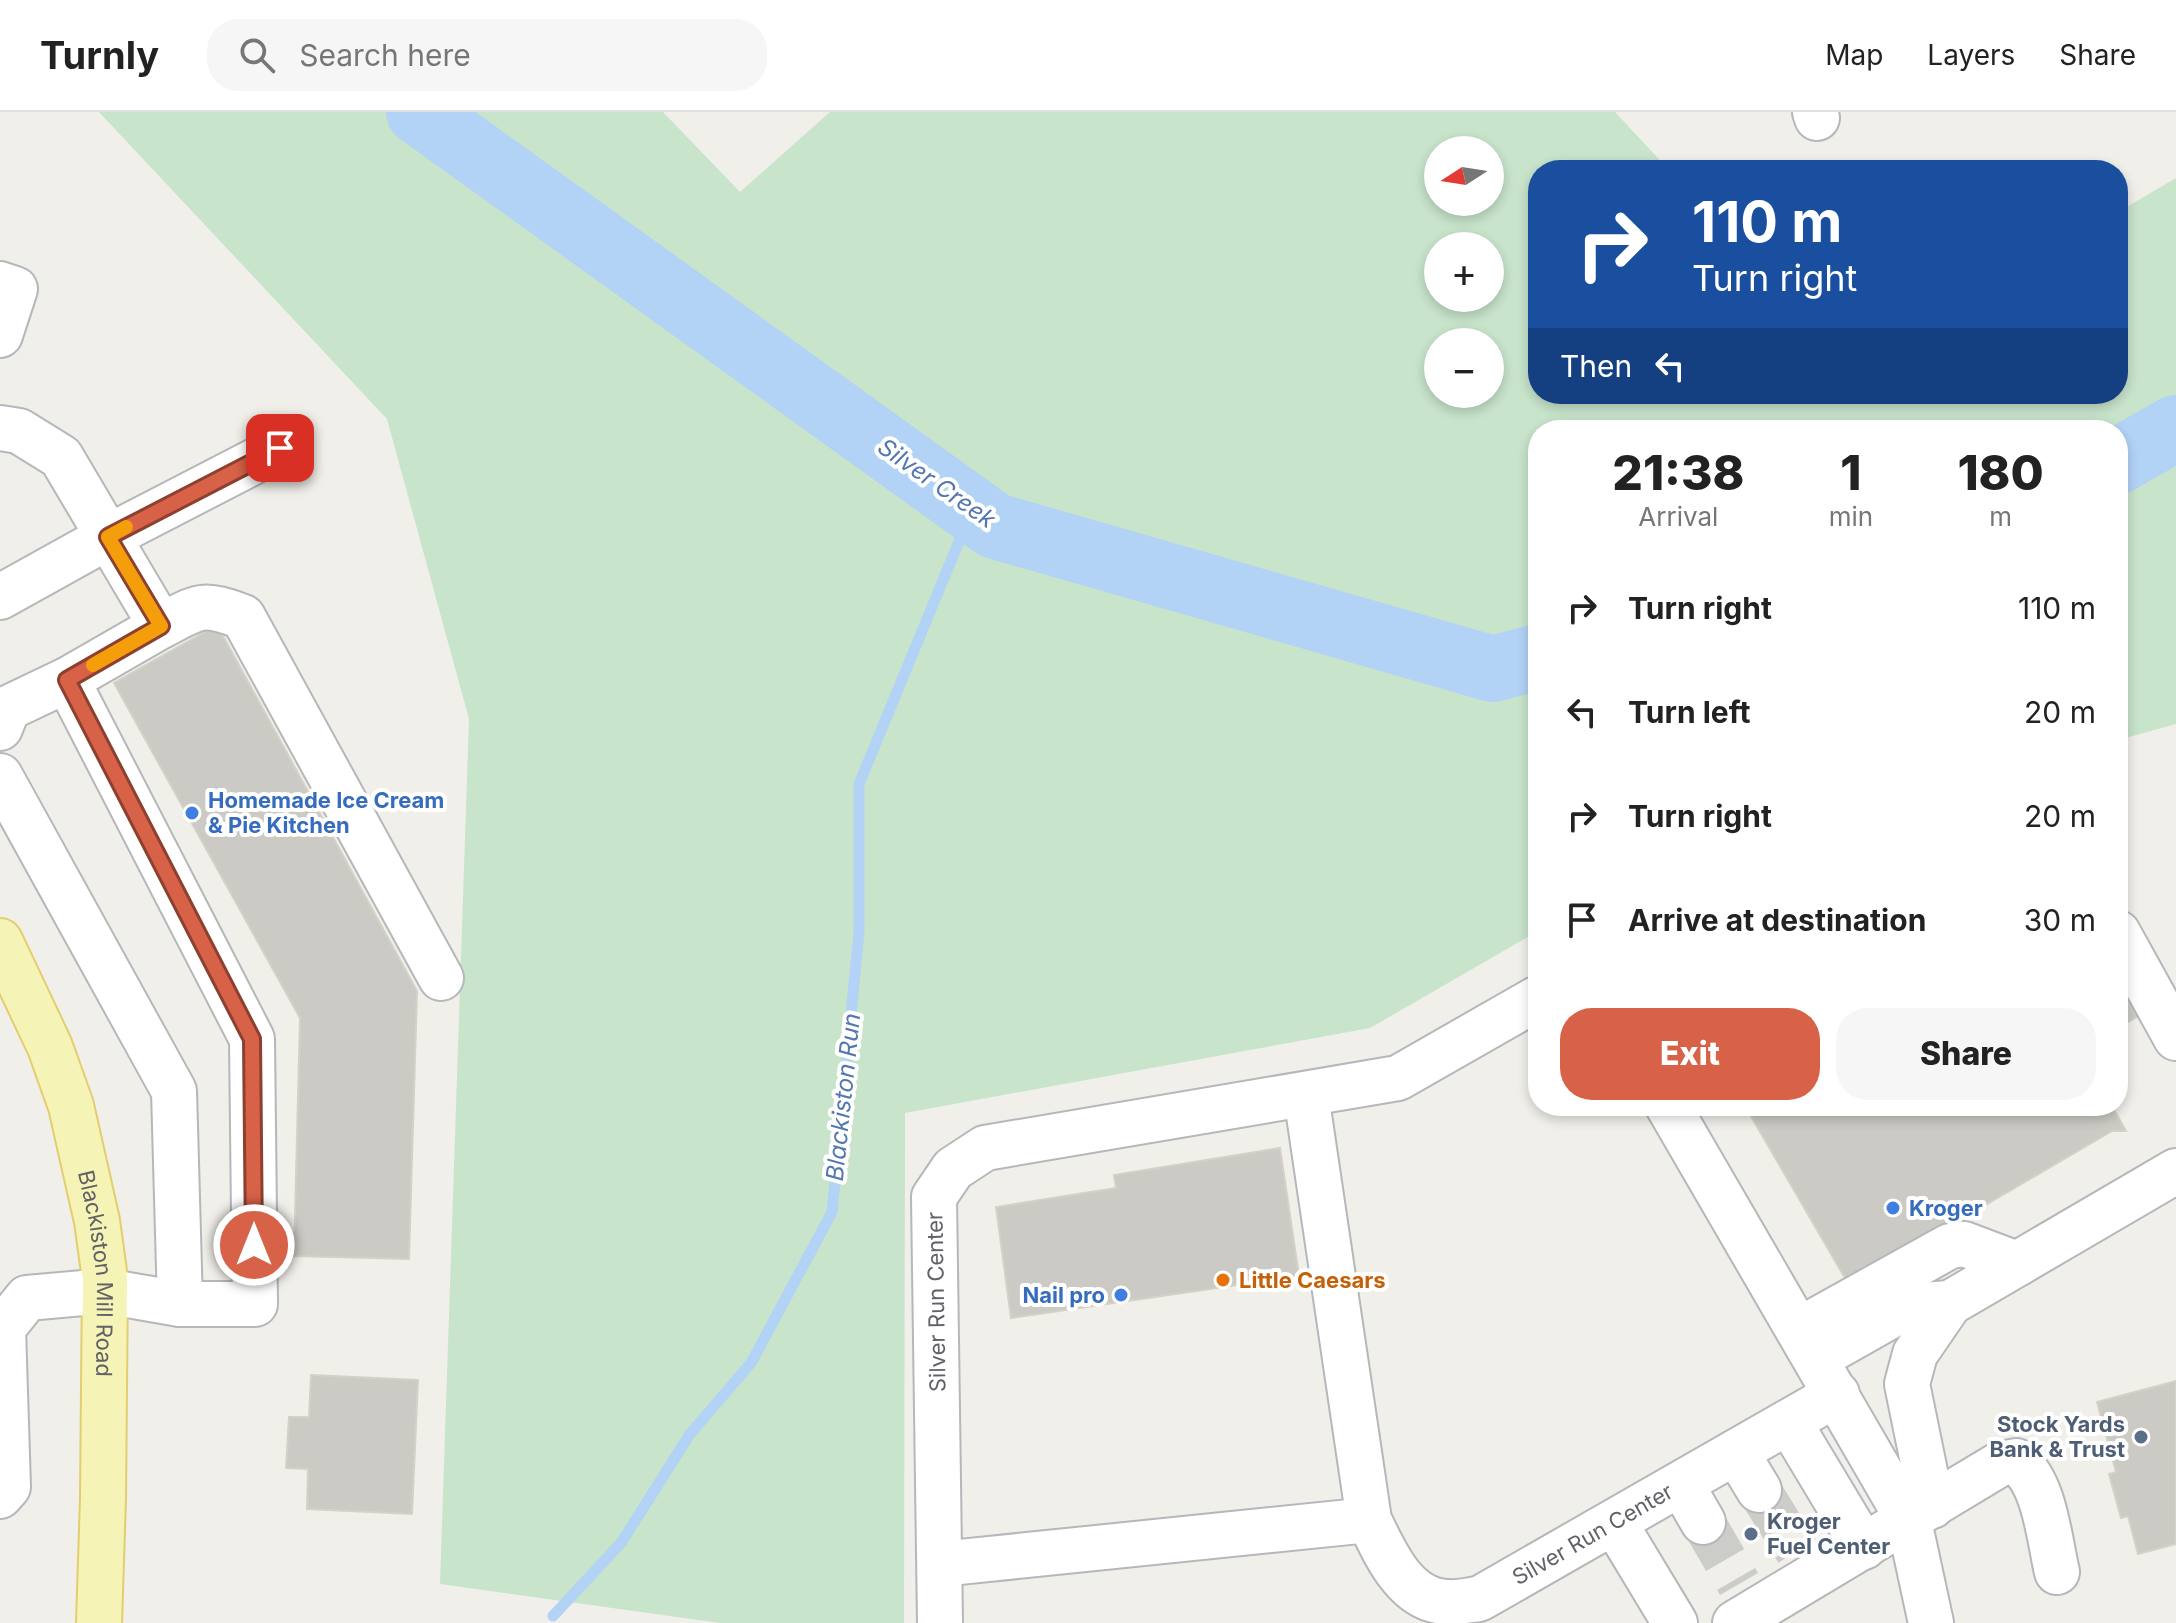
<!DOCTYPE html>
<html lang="en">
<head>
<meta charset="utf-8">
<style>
  body { margin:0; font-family:Inter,sans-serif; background:#f6f6f6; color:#222; height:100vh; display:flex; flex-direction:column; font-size:30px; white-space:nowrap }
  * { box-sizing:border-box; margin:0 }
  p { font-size:26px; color:#767676 }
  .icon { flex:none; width:44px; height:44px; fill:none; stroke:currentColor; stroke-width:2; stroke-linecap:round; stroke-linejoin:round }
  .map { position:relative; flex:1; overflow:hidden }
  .panel { position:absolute; left:1528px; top:308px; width:600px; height:696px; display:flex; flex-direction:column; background:#fff; border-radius:32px; box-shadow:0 4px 12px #0003 }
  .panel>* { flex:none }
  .hud { position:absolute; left:1528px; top:48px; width:600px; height:244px; border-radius:32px; box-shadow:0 4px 12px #0003; background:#1a4fa0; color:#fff; overflow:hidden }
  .needle { width:52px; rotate:258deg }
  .fabs { position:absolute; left:1424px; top:24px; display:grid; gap:16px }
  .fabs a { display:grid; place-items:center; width:80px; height:80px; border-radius:50%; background:#fff; box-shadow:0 4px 12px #0003; font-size:40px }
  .pin { position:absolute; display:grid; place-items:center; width:68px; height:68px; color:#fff; margin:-34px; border-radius:16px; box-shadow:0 4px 12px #0006 }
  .me { position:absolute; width:88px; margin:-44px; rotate:0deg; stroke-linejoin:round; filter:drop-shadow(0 0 6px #0008) }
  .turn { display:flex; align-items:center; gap:28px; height:168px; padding:0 32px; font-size:36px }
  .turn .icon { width:104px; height:104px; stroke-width:2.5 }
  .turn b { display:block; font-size:56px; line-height:68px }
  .then { display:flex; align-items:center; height:76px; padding:0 32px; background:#0003; gap:16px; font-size:30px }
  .eta { display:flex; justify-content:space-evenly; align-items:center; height:136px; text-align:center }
  .eta b { font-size:48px; font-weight:800; line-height:56px }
  .cta { display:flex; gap:16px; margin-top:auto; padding:16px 32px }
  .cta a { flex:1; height:92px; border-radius:32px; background:#d76248; color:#fff; font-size:32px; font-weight:800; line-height:92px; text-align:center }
  .cta a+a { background:#f6f6f6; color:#222 }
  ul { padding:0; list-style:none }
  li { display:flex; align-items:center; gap:24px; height:104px; padding:0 32px }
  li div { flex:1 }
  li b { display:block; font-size:30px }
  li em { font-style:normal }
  header { display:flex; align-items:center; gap:48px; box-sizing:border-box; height:112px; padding:0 40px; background:#fff; border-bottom:2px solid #e0e0e0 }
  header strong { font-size:38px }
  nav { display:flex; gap:44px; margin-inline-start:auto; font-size:28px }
  .search { width:560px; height:72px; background:#f6f6f6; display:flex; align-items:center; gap:20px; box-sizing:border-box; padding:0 28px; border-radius:32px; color:#767676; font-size:30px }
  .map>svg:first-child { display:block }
  .green { fill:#c8e4cb; fill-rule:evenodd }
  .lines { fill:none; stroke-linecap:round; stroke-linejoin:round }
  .stream { stroke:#b2d2f6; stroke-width:11 }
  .river { stroke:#b2d2f6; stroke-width:66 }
  .building { fill:#cbcac5; stroke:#d4d1c7; stroke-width:2 }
  .minor-tunnel { stroke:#ccccc8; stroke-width:44; stroke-dasharray:44 22; stroke-linecap:butt }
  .minor-casing { stroke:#b5b7bb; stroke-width:48 }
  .major-casing { stroke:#e2ce6f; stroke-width:48 }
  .minor { stroke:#fff; stroke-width:44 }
  .major { stroke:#f6f3b7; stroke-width:44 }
  .route-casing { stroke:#8c402f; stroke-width:20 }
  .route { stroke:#d76248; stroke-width:14 }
  .slow { stroke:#f59e0b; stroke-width:14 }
  .shop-dot { fill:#3f7fe0; stroke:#fff; stroke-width:3 }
  .food-dot { fill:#e8710a; stroke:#fff; stroke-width:3 }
  .service-dot { fill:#5c6f8a; stroke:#fff; stroke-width:3 }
  .labels { text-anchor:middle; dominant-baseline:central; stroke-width:8; stroke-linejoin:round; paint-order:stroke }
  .shop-label { font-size:22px; font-weight:bold; fill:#366cbe; stroke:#fff; text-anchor:start }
  .street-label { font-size:22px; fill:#606267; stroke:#fff }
  .food-label { font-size:22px; font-weight:bold; fill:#c56008; stroke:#fff; text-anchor:start }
  .service-label { font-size:22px; font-weight:bold; fill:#4e5e75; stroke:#fff; text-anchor:end }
  .water-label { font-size:24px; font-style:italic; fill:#5477b0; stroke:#fff }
</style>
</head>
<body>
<header>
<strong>Turnly</strong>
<div class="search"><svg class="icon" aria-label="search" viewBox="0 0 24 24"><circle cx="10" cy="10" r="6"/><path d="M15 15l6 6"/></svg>Search here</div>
<nav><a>Map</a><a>Layers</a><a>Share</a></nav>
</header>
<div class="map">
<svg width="2176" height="1511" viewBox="0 0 2176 1511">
  <rect width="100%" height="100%" fill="#f0efe9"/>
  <path class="green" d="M99 0H663L740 80 830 0H1615L1669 58H1538V282H2118V100L2176 66V612L2118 628V318H1538V819L1370 916 905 1001 904 1511H720L440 1472 469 607 387 307ZM1438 38H1490V90H1438ZM1438 134H1490V186H1438ZM1438 230H1490V282H1438Z"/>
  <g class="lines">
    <path class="stream" d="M553 1504 621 1431 690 1322 751 1251 832 1100 859 820V672L972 398"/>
    <g class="river">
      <path d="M419 0 995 414 1493 557 1538 545"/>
      <path d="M2118 349 2176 316"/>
    </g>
  </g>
  <g class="building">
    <path d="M217 513 417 879 409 1147 294 1144 300 906 114 571Z"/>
    <path d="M2118 872 2137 905 2118 916Z"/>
    <path d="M1745 994H2112L2126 1019H2112L1849 1173Z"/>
    <path d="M1280 1036 1299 1164 1011 1206 996 1095 1116 1076 1114 1063Z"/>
    <path d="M311 1263 418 1268 412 1402 307 1397 308 1357 286 1356 289 1305H309Z"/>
    <path d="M2176 1269V1432L2138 1442 2128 1404 2121 1406 2109 1362 2116 1360 2097 1290Z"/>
  </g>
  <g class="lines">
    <g class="minor-tunnel">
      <path d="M1759 1378 1797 1439"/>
      <path d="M1703 1410 1739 1472"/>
    </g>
    <defs>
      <g id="minor">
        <path d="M1815 0 1817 6"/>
        <path d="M0 172 15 177 0 223"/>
        <path d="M0 316 19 319 61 345 161 514 67 568 8 596 0 616"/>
        <path d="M0 485 108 425 280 336"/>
        <path d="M161 514C200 494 201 489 243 505L441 866"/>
        <path d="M67 568 252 927 255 1192H180"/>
        <path d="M0 664 174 979 180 1192 105 1179 27 1186 3 1216 8 1375 0 1384"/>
        <path d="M2118 821 2176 926"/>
        <path id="s1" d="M1306 983 1369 1408C1385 1441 1405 1489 1447 1490 1458 1491 1469 1488 1479 1487L1837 1282"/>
        <path d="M1668 994 1909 1409 1931 1511"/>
        <path d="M1799 1218 1950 1134 1964 1132 2017 1152"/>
        <path d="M1816 1246 1908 1194 1950 1191"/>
        <path d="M1789 1310 1864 1435"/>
        <path d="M1736 1340 1759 1378"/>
        <path d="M1681 1372 1703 1410"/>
        <path d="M1932 1394 1907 1272 1915 1242 1950 1191 2176 1059"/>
        <path d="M1614 1410 1675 1511"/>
        <path d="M940 1452 1369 1408"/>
        <path d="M940 1511 934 1085 953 1057 985 1036 1398 966 1538 886"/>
        <path d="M1735 1511 2000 1352 2016 1349C2045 1370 2049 1426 2057 1460"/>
      </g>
      <g id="major">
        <path id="s2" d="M0 829 50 935 71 994 97 1109 105 1167 103 1386 99 1511"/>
      </g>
    </defs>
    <use href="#minor" class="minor-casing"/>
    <use href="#major" class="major-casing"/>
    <use href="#minor" class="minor"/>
    <use href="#major" class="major"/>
  </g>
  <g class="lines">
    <defs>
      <path id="route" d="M254 1133 252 927 67 568 161 514 108 425 280 336"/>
    </defs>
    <use href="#route" class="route-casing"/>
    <use href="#route" class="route"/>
    <path class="slow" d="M93 553 161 514 108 425 126 415"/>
  </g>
  <g class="shop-dot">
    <circle cx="192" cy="701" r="8"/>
    <circle cx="1893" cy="1096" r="8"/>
    <circle cx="1121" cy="1183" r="8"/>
  </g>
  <circle class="food-dot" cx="1223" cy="1168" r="8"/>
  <g class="service-dot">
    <circle cx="2141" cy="1325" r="8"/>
    <circle cx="1751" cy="1422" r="8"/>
  </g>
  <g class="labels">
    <g class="shop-label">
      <text x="208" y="688">Homemade Ice Cream<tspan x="208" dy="25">&amp; Pie Kitchen</tspan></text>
      <text x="1909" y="1096">Kroger</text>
      <text x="1105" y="1183" text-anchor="end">Nail pro</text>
    </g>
    <g class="street-label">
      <text stroke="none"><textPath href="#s2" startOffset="350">Blackiston Mill Road</textPath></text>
      <text transform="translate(936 1190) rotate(-91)">Silver Run Center</text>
      <text stroke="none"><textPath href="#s1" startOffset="712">Silver Run Center</textPath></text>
    </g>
    <g class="food-label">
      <text x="1239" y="1168">Little Caesars</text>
    </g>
    <g class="service-label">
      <text x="2125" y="1312">Stock Yards<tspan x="2125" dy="25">Bank &amp; Trust</tspan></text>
      <text x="1767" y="1409" text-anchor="start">Kroger<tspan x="1767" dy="25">Fuel Center</tspan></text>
    </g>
    <g class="water-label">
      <text transform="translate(937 371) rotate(35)">Silver Creek</text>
      <text transform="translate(843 985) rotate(-84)">Blackiston Run</text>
    </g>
  </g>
</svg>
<div class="fabs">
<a><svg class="needle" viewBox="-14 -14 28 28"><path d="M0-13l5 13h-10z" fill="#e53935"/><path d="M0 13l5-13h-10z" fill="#767676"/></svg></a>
<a>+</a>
<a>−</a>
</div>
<div class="pin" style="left:280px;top:336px;background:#d93025"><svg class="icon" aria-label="arrive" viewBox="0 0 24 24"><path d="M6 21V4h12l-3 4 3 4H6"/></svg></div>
<svg class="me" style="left:254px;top:1133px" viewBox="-20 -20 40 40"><circle r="17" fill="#d76248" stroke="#fff" stroke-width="3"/><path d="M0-11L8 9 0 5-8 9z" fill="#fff"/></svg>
<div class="hud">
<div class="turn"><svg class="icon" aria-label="right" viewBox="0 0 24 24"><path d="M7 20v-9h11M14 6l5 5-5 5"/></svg><div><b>110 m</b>Turn right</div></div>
<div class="then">Then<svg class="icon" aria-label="left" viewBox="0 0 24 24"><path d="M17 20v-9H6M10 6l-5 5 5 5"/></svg></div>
</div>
<section class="panel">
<div class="eta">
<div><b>21:38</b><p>Arrival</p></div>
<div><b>1</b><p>min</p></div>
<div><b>180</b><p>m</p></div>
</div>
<ul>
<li><svg class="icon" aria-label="right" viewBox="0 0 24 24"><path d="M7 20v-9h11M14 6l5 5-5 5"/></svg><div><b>Turn right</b></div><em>110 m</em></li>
<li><svg class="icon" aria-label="left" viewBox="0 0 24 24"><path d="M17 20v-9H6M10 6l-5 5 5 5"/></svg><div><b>Turn left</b></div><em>20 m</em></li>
<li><svg class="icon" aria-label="right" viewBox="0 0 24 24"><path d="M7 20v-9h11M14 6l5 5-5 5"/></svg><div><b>Turn right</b></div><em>20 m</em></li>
<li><svg class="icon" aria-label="arrive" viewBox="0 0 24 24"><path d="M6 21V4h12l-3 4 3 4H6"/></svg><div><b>Arrive at destination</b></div><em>30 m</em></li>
</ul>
<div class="cta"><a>Exit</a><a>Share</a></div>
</section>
</div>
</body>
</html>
